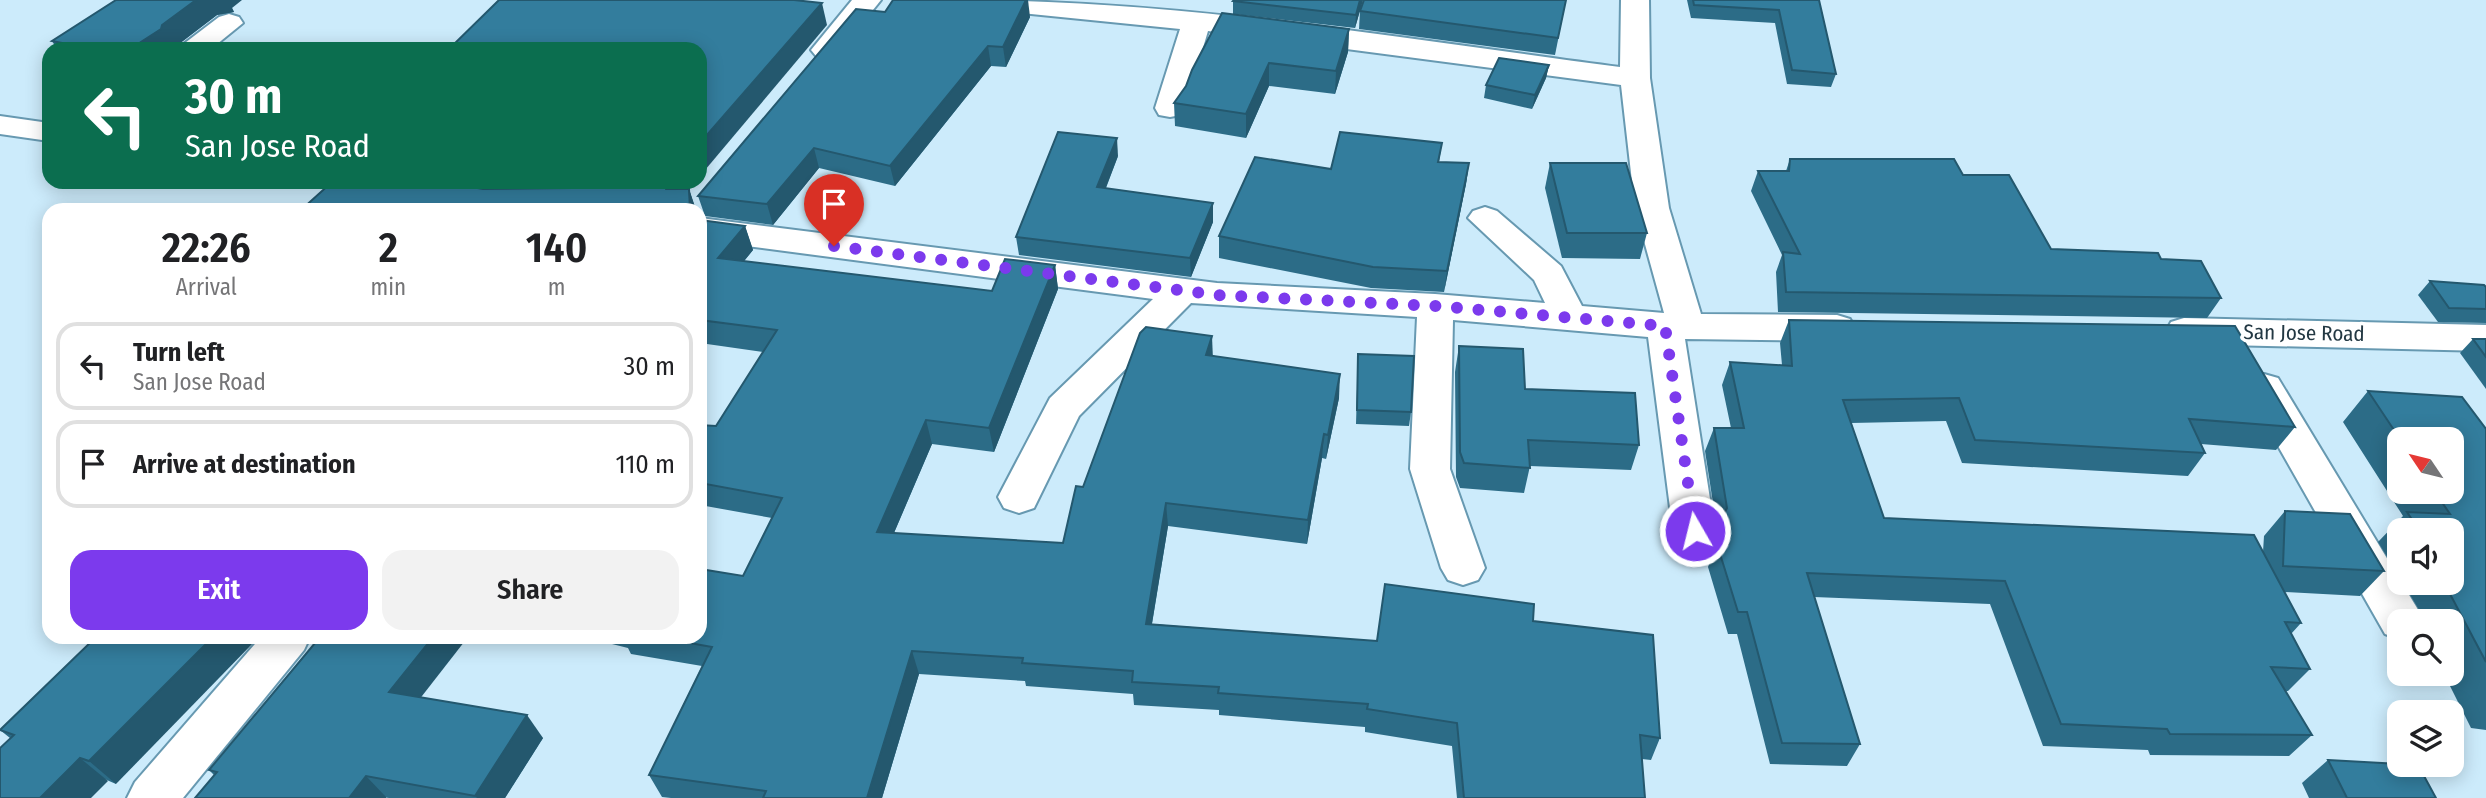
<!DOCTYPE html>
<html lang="en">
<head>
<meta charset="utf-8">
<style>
  body { margin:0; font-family:"Fira Sans Condensed",sans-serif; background:#f2f2f2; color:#202124; height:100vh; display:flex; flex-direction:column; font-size:26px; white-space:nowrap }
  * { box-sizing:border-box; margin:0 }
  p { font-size:23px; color:#757577 }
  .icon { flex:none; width:38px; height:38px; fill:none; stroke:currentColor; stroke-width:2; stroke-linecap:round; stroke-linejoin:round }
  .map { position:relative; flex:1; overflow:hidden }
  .drawer { position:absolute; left:42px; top:203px; width:665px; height:441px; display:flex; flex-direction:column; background:#fff; border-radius:21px; box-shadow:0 4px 18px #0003 }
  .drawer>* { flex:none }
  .top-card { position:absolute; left:42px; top:42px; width:665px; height:147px; border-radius:21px; box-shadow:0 4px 18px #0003; background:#0b6e4f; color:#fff; overflow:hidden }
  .needle { width:46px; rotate:305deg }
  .controls { position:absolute; left:2387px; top:427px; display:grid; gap:14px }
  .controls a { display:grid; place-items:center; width:77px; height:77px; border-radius:14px; background:#fff; box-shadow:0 4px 18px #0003; font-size:35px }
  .pin { position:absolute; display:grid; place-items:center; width:60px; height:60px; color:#fff; margin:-72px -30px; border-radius:50% 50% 50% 0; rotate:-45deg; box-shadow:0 0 7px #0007 }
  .pin .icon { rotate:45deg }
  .me { position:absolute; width:77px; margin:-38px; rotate:352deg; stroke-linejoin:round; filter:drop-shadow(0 0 5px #0008) }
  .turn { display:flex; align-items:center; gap:24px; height:147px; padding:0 28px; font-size:32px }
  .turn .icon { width:91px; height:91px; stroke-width:2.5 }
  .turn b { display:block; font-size:49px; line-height:60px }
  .eta { display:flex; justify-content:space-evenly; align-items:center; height:119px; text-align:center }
  .eta b { font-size:42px; font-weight:600; line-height:49px }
  .button { display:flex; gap:14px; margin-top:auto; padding:14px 28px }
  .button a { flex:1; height:80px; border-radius:21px; background:#7c3aed; color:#fff; font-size:28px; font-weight:600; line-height:80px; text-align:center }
  .button a+a { background:#f2f2f2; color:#202124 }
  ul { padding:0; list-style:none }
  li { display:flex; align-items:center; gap:21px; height:88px; margin:0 14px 10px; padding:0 14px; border:4px solid #e0e0e0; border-radius:21px }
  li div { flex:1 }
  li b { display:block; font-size:26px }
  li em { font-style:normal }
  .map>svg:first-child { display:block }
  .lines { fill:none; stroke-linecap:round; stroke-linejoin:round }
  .minor-casing { stroke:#6799b1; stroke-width:4 }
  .minor { fill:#fff; fill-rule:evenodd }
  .wall { fill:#2c6c87; fill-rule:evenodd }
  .shaded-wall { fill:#24586e }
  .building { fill:#337d9d; stroke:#24586e; stroke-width:2 }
  .route { stroke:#7c3aed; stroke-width:12; stroke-dasharray:0 21.6 }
  .labels { text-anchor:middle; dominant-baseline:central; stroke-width:7; stroke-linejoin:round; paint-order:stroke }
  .street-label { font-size:21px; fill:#233843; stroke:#fff }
</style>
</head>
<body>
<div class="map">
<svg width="2486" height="798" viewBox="0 0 2486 798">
  <rect width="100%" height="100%" fill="#ccebfb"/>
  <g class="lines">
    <defs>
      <g id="minor">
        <path d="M852 0H881L836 56 826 59 816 56 811 50Z"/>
        <path d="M957 0C1179 0 1400 38 1620 67L1621 0H1649L1650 78 1669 208 1701 314 1837 315 1850 319 1855 328 1850 337 1837 341 1685 339 1715 531 1709 543 1694 548 1679 543 1673 531 1648 337 1453 320 1450 469 1485 568 1478 580 1463 585 1448 580 1441 568 1410 469 1417 317 1191 303 1079 416 1034 508 1019 513 1004 508 998 497 1050 398 1153 299 700 240V218L1217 283 1435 294 1545 303 1534 280 1468 218 1473 211 1485 207 1497 211 1561 266 1582 306 1664 313 1635 208 1621 85 1208 31 1185 108 1181 115 1170 117 1159 115 1155 108 1180 29 971 8 961 6Z"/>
        <path d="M229 14 239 17 243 23 211 49H177L219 17Z"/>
        <path d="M0 116 49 123V141L0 134Z"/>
        <path d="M2184 318 2486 325V351L2184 344 2171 340 2166 331 2171 322Z"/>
        <path d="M2264 374 2278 378 2417 608 2423 621H2399V639L2385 634 2245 388 2250 378Z"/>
        <path d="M261 637H310L304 650 183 798H127L135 782Z"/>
      </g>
    </defs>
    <use href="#minor" class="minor-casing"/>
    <use href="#minor" class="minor"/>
  </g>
  <g class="wall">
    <path d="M1363 0 1355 28 1233 14V1Z"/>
    <path d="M1566 0 1555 55 1359 29 1360 11Z"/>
    <path d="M1687 0H1819L1836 74 1831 87 1787 84 1775 23 1691 18Z"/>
    <path d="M232 8 234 12 217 15 175 47V49H57L52 41Z"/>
    <path d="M885 12 1030 17 1006 67 991 66 895 186 819 168 773 225 705 216 698 196Z"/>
    <path d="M1349 29 1348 52 1335 94 1269 86 1246 138 1175 126 1174 103Z"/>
    <path d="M1549 65 1546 78 1532 109 1484 98 1486 85Z"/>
    <path d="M1442 143 1439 162 1469 163 1466 184 1444 292 1371 288 1219 258V236L1331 169Z"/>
    <path d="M1118 156 1106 188 1213 222 1191 277 1019 255 1016 237Z"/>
    <path d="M1790 159 1963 175 2051 249 2161 259 2221 298 2207 318 1778 312 1776 272 1782 255 1751 191 1758 171H1786Z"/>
    <path d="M1550 163 1647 233 1640 259 1562 258 1545 188Z"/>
    <path d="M462 182H695L689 189 696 210H301L483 189 505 188Z"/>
    <path d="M700 220 745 226 753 250 744 261 992 291 1055 265 1058 289 994 452 932 444 894 533 1063 543 1083 487 1212 355 1339 398 1326 459 1322 458 1307 544 1168 526 1152 624 1377 641 1533 621 1660 738 1651 760 1642 759 1645 798H1457L1452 746 1365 732V727L1219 715V710L1134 705 1133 694 1026 686 1025 681 919 674 882 798H671L662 797 649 775 702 666 631 654 628 648 584 637H700L743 576 772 518 700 505V425L716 426 763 352 700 343Z"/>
    <path d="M2430 281 2486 287V323L2438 322 2418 295Z"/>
    <path d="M1789 320 2295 427 2276 450 2201 444 2205 453 2188 476 1962 463 1946 421 1851 423 1884 518 2263 552 2264 536 2285 511 2384 571 2360 596 2284 592 2301 623 2291 634 2310 669 2288 691H2285L2312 735 2289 756 2150 755 2148 750 2043 746 1990 604 1814 597 1860 744 1847 766 1770 764 1737 634H1728L1708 567 1714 550 1712 542 1717 529 1705 451 1714 428H1731L1722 385 1730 362 1782 365 1780 343Z"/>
    <path d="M2473 339H2486V389L2460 353Z"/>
    <path d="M1459 346 1525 389 1639 445 1631 470 1530 466 1524 493 1460 488 1456 477 1455 372Z"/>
    <path d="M1358 354 1411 412 1409 426 1356 424Z"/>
    <path d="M2368 391 2486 429V730L2471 728 2444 674H2452V621H2421L2424 618 2403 583H2452V530H2399V576L2378 542 2403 516 2343 422ZM2399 439H2452V492H2399Z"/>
    <path d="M96 637 116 784 10 738 0 730Z"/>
    <path d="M421 697 543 738 505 798H389L214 775 209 770Z"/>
    <path d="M2328 760 2436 798H2309L2302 783Z"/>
  </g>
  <g class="shaded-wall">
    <path d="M196 0H242L232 8 234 12 217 15 175 47V49H130Z"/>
    <path d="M1026 0H1028L1030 17 1006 67 1003 47Z"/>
    <path d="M1360 0H1363L1355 28 1356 15Z"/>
    <path d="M822 3 827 25 700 176V143Z"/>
    <path d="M1349 29 1348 52 1335 94 1336 71Z"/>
    <path d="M988 46 991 66 895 186 890 166Z"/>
    <path d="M1269 63V86L1246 138V114Z"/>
    <path d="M1549 65 1546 78 1532 109 1535 95Z"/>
    <path d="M1117 138 1118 156 1099 205 1097 187Z"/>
    <path d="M814 148 819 168 773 225 767 204Z"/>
    <path d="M1469 163 1466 184 1444 292 1447 271Z"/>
    <path d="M666 182H695L689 189 696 210 673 208 664 184Z"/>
    <path d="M1213 203V222L1191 277 1190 258Z"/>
    <path d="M745 226 753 250 727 282 718 258Z"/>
    <path d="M1055 265 1058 289 994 452 989 428Z"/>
    <path d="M1212 336 1213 360 1206 355Z"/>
    <path d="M1340 374 1339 398 1326 459 1328 435Z"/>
    <path d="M926 420 932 444 884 556 877 532Z"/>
    <path d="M1324 434 1322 458 1307 544 1308 520Z"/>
    <path d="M1166 503 1168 526 1148 647 1146 624Z"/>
    <path d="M213 637H259L116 784 89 761Z"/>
    <path d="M433 637H468L408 714 389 692Z"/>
    <path d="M912 651 919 674 882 798H867Z"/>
    <path d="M527 715 543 738 505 798H477L475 796Z"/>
    <path d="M80 758 108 781 91 798H40Z"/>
    <path d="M366 776 386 797V798H349Z"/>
  </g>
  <g class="building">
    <path d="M116 0H196L162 25 161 29 130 49H92L52 41Z"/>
    <path d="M499 0H794L822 3 700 143V49H449Z"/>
    <path d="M893 0H1026L1003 47 988 46 890 166 814 148 767 204 698 196 856 9 885 12Z"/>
    <path d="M1234 0H1360L1356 15 1233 1Z"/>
    <path d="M1364 0H1566L1558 38 1360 11Z"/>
    <path d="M1693 0H1819L1836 74 1792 70 1779 10 1694 5Z"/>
    <path d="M1222 13 1349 29 1336 71 1269 63 1246 114 1174 103 1186 86 1192 70Z"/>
    <path d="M1499 58 1549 65 1535 95 1486 85Z"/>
    <path d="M1058 132 1117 138 1097 187 1213 203 1190 258 1016 237Z"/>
    <path d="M1340 132 1442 143 1438 162 1469 163 1447 271 1373 267 1219 236 1255 157 1331 169Z"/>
    <path d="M1790 159H1954L1963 175H2009L2051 249 2158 253 2161 259 2201 261 2221 298 1786 292 1783 252 1800 254 1758 171H1789Z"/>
    <path d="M1550 163H1626L1647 233H1567Z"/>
    <path d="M332 182H442L483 189 572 188 570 182H666L664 184 666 189H689L690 210H301Z"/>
    <path d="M700 220 745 226 718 258 992 291 1005 259 1055 265 989 428 926 420 877 532 1063 543 1076 486 1083 487 1140 333 1146 327 1212 336 1206 355 1340 374 1328 435 1324 434 1308 520 1166 503 1146 624 1377 641 1385 584 1534 604 1533 621 1653 635 1660 738 1640 735 1645 798H1464L1457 723 1367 709 1368 704 1218 693 1219 687 1132 682 1133 671 1022 663 1023 658 912 651 867 798H763L766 791 649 775 712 647 656 637H700V569L743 576 782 498 700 483V425L716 426 777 330 700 320Z"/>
    <path d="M2430 281 2484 285 2486 287V309L2449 308Z"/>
    <path d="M1789 320 2235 326 2295 427 2189 419 2205 453 1975 440 1959 398 1843 400 1884 518 2254 535 2301 623 2285 622 2310 669 2271 667 2312 735 2170 734 2167 729 2061 724 2005 581 1807 573 1860 744 1782 743 1747 612H1738L1717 544H1728L1721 519 1727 508 1714 428H1744L1730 362 1792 366Z"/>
    <path d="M2473 339H2486V357Z"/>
    <path d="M1459 346 1523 349 1525 389 1635 393 1639 445 1528 440 1530 468 1464 463 1460 452Z"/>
    <path d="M1358 354 1414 356 1411 412 1357 410Z"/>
    <path d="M2368 391 2462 397 2486 429V662L2450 594 2456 593V590L2452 583V530H2419L2407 512 2450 514 2435 492H2452V439H2400Z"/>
    <path d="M2285 511 2350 514 2384 571 2283 566Z"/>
    <path d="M96 637H213L89 761 80 758 40 798H0V748L14 735 0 730Z"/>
    <path d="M320 637H433L389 692 527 715 475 796 366 776 349 798H195L217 772 209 770Z"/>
    <path d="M2328 760 2418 765 2436 798H2347Z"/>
  </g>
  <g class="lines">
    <path class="route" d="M834 246 1217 295 1436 306 1665 326 1695 531"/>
  </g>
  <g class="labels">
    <g class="street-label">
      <text transform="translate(2304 333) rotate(1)">San Jose Road</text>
    </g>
  </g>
</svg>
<div class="controls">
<a><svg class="needle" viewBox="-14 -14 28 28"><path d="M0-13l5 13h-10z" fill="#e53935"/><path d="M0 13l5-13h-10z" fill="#757577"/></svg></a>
<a><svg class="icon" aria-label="sound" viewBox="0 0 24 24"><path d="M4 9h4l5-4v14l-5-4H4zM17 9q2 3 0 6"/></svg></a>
<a><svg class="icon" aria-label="search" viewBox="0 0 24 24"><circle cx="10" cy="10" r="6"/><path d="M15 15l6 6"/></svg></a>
<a><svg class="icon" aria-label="layers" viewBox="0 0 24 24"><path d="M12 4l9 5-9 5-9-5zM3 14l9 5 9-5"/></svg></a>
</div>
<div class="pin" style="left:834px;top:246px;background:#d93025"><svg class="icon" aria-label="arrive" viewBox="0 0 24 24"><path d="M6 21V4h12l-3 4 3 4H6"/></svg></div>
<svg class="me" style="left:1695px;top:531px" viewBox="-20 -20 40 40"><circle r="17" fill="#7c3aed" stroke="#fff" stroke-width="3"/><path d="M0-11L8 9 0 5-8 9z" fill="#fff"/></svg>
<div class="top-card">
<div class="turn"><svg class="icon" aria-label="left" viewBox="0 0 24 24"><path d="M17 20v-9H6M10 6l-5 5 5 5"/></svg><div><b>30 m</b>San Jose Road</div></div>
</div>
<section class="drawer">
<div class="eta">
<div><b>22:26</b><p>Arrival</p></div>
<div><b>2</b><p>min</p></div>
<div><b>140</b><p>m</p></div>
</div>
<ul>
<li><svg class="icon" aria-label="left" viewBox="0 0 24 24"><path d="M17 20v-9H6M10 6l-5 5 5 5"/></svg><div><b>Turn left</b><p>San Jose Road</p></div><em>30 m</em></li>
<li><svg class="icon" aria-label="arrive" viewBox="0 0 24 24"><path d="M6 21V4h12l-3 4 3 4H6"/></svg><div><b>Arrive at destination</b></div><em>110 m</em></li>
</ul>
<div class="button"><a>Exit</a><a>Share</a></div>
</section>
</div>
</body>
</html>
